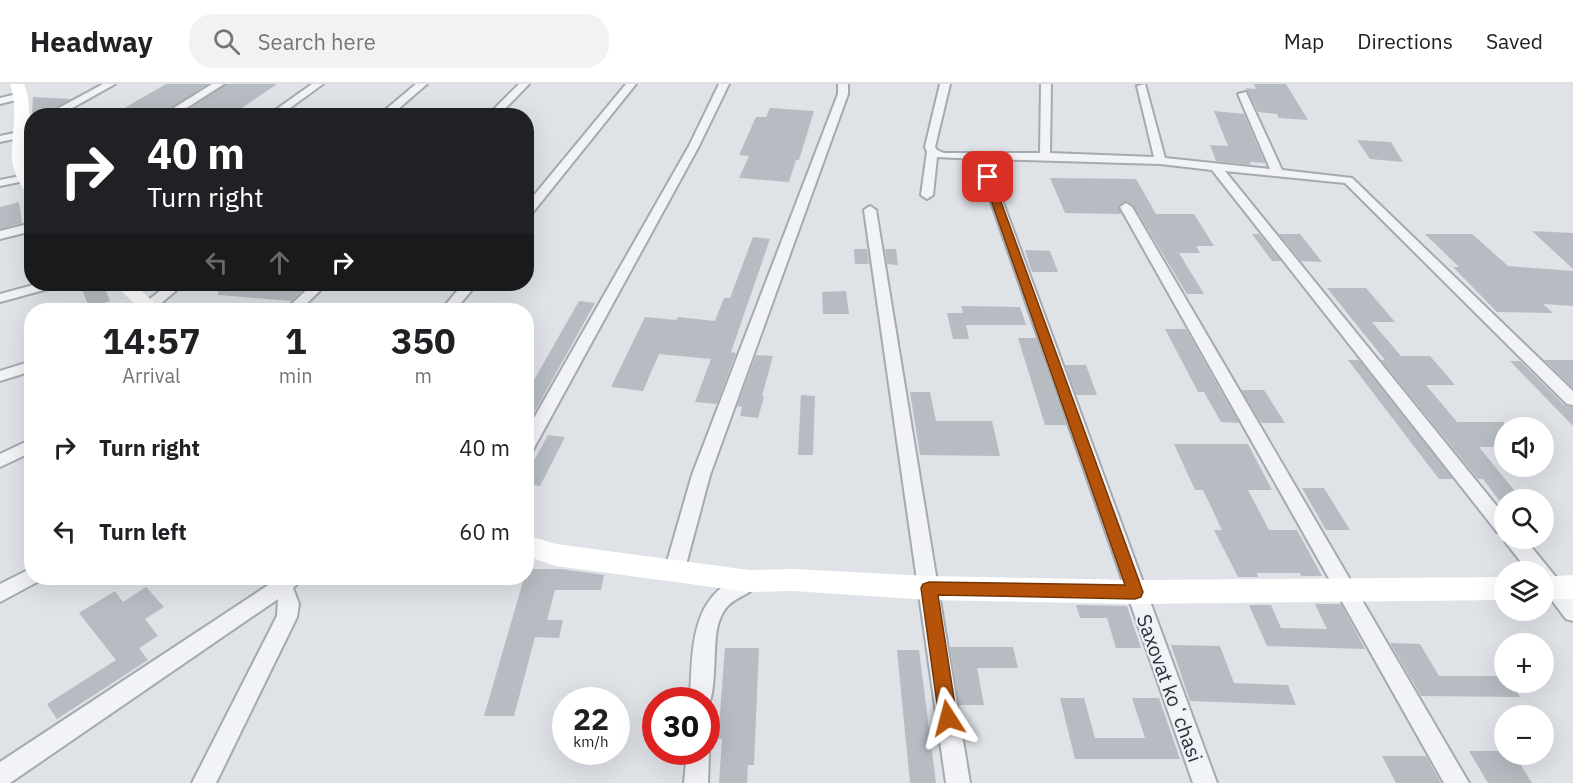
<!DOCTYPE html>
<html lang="en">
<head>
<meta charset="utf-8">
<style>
  body { margin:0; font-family:"IBM Plex Sans",sans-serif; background:#f2f2f2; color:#202124; height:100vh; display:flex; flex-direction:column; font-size:22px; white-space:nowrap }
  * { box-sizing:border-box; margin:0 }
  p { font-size:20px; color:#757577 }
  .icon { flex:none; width:33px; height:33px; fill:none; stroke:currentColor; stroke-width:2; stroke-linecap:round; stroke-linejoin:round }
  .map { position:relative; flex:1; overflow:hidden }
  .drawer { position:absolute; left:24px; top:219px; width:510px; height:282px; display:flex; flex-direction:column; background:#fff; border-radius:24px; box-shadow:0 6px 24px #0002 }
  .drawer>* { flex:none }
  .guide { position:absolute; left:24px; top:24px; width:510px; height:183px; border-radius:24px; box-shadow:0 6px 24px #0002; background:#202124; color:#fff; overflow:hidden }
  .controls { position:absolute; left:1494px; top:333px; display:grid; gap:12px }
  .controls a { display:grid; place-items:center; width:60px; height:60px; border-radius:50%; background:#fff; box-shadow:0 6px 24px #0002; font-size:30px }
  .speed { position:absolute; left:552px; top:603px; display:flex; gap:12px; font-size:30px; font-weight:700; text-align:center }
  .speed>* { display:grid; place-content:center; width:78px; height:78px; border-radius:50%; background:#fff; box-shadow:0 6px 24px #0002; line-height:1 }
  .speed small { font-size:15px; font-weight:400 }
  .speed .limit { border:9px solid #d22; background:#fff; color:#111 }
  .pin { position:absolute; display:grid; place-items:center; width:51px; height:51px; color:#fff; margin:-26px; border-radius:12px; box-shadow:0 3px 9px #0006 }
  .me { position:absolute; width:66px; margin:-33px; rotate:351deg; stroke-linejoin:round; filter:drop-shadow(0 0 4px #0008) }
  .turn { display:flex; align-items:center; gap:21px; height:126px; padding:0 24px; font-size:27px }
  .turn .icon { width:78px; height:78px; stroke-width:2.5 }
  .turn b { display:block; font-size:42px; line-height:51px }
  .lanes { display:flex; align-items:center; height:57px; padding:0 24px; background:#0003; justify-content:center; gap:30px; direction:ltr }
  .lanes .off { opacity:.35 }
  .eta { display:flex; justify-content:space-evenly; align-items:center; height:102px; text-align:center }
  .eta b { font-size:36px; font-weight:700; line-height:42px }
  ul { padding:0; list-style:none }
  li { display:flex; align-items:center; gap:18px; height:84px; padding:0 24px }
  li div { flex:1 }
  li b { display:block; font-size:22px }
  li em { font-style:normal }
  header { display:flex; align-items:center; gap:36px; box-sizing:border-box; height:84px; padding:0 30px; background:#fff; border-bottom:2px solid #e0e0e0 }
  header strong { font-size:28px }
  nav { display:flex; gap:33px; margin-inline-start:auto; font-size:21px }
  .search { width:420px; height:54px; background:#f2f2f2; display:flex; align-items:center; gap:15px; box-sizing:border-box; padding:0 21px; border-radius:24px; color:#757577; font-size:22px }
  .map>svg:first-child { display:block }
  .building { fill:#b7bcc3 }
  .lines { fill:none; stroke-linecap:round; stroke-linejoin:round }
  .street-casing { stroke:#a5a9b0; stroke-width:4 }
  .street { fill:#f1f3f6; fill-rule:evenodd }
  .secondary { fill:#fff; fill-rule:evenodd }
  .route { fill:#b45309; stroke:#753606; stroke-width:1.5 }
  .labels { text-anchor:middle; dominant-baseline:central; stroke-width:4.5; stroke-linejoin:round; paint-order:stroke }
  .near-street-label { font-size:20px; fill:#29313c; stroke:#eef1f5 }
</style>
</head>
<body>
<header>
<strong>Headway</strong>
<div class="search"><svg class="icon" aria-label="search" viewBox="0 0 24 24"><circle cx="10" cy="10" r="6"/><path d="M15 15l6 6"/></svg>Search here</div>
<nav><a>Map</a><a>Directions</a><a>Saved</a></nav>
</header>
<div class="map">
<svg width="1573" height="699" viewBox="0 0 1573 699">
  <rect width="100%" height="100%" fill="#dfe2e7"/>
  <g class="building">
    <path d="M166 0H208L159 32H145L151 28 121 26Z"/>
    <path d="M226 0H277L230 32H179Z"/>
    <path d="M1254 0H1286L1308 36 1279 34 1277 30 1258 28 1246 4 1256 5Z"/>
    <path d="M33 13 71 15 42 32H32Z"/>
    <path d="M770 24 814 27 799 76H796L789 98 739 94 749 72 739 71 756 33H766Z"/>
    <path d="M1214 27 1244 30 1265 79 1250 78 1251 81 1216 77 1210 61 1228 62Z"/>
    <path d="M1357 56 1391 58 1403 78 1370 75Z"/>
    <path d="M1050 94 1136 95 1156 130H1194L1214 162H1196L1200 169H1179L1204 210H1187L1133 121 1127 117 1119 121 1121 130 1065 129Z"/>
    <path d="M19 118 22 139 0 145V123Z"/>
    <path d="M1532 147 1573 149V185Z"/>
    <path d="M1252 150H1259L1281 177H1272Z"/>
    <path d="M1279 150H1300L1322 178 1301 177Z"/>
    <path d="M1425 150H1472L1508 182 1573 187V222L1543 220 1553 229 1497 228 1453 183H1459Z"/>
    <path d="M753 153 770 155 731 268 736 269 717 320 695 318 711 275 659 270 643 307 611 303 645 233 676 236 678 233 715 237 724 214H730Z"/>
    <path d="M854 165H867L869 180H855Z"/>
    <path d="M885 165H896L898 181 887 180Z"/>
    <path d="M1025 166 1050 167 1058 188H1032Z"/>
    <path d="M80 200H103L110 217 89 223Z"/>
    <path d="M218 200H310L291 217 218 211Z"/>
    <path d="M1327 204H1366L1395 238H1372L1401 272H1430L1455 301H1426L1457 338H1504V363H1479L1522 416H1499L1483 395H1478L1381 276H1385Z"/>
    <path d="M846 207 849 230H823L822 208Z"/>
    <path d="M579 217 595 219 526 343V310Z"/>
    <path d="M961 222 1020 223 1026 241H966L969 255H953L947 229H963Z"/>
    <path d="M1165 245H1186L1239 339 1221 338 1204 308H1198Z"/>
    <path d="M1018 254H1036L1066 341H1045Z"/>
    <path d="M756 271 773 272 762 312 764 313 758 334 740 332 742 323 737 322Z"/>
    <path d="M1348 276H1359L1453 395H1439Z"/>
    <path d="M1544 276H1573V304Z"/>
    <path d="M1510 277H1520L1565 322 1573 323V342Z"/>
    <path d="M1065 281H1086L1097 311H1076Z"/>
    <path d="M1241 306H1264L1285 339H1261Z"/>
    <path d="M910 308H930L936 337H992L1000 372 920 371Z"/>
    <path d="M801 311 815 312 813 371H798Z"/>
    <path d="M548 351 565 353 540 402 526 400V391Z"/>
    <path d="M1174 360H1248L1272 406H1248L1269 446H1297L1322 492H1301L1300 489H1257L1258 493H1238L1214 446H1222L1203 406H1195Z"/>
    <path d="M1302 404H1324L1350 446H1326Z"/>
    <path d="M527 485H562L604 491 601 506H555L547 536H563L559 554 535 553 514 632H484L524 494H526Z"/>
    <path d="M146 503 164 523 145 535 158 552 139 564 148 576 57 635 47 620 116 576 79 529 115 507 123 518Z"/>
    <path d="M1315 520H1341L1365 565 1267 562 1249 521H1271L1281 544 1327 545Z"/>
    <path d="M1076 521 1127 522 1141 564H1116L1107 534H1080Z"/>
    <path d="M1390 559 1420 560 1439 592H1504V598H1511L1520 613 1421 612Z"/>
    <path d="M1171 561 1220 562 1234 599 1288 601 1296 621 1190 617Z"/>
    <path d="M950 563H1013L1018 584H977L984 621H959Z"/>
    <path d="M725 564H759L754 681H748L747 699H719L722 655H718Z"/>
    <path d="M897 566H919L936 699H910Z"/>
    <path d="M1060 614H1084L1095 654H1145L1132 614H1159L1180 675H1075Z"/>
    <path d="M1469 667H1504V670H1514L1532 699H1488Z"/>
    <path d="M1382 672H1426L1441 699H1396Z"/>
  </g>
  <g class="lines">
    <defs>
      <g id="street">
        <path d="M103 0H115L58 32H44Z"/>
        <path d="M212 0H224L174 32H161Z"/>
        <path d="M312 0H323L279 32H267Z"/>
        <path d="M416 0H427L390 32H378Z"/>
        <path d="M519 0H529L498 32H487Z"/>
        <path d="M626 0H636L530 132H526V121Z"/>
        <path d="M719 0H729L699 62 534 364 532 368 526 370V348L689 62Z"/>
        <path d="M838 0H848V10L710 391 684 488 681 493 674 496 667 493 664 488 692 391 838 10Z"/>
        <path d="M940 0H950L935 63 937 66 944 69H1040L1041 0H1051L1050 69 1154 73 1137 2 1145 0 1165 74 1270 85 1238 10 1246 8 1282 86 1352 94 1573 307V321L1567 320 1345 99 1225 87 1504 431V450L1497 448 1212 86 1160 80 987 75 1217 699H1193L976 75 937 73 933 111 927 115 921 111 927 68 925 63Z"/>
        <path d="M21 9 26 12 24 14 0 20V14Z"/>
        <path d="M23 47 28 50 27 52 0 58V52Z"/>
        <path d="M25 91 29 92V96L0 102V96Z"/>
        <path d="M1126 119 1132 123 1469 699H1444L1120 123Z"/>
        <path d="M870 122 876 126 970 699H946L864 126Z"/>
        <path d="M32 139V147L0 155V147Z"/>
        <path d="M37 200H57L55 203 0 218V210Z"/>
        <path d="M169 200H184L153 226H143L141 223 143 220Z"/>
        <path d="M313 200H327L300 226H285Z"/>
        <path d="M463 200H477L455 226H441Z"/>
        <path d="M32 277V287L0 297V287Z"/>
        <path d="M32 355V368L0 383V370Z"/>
        <path d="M1504 453V454H1524L1573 514V537L1566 535 1544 506V488H1529L1506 459 1504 454Z"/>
        <path d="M32 484V494H41L39 497 0 518V500Z"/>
        <path d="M749 489 756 491 759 497C748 518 725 508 717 545 713 563 717 614 706 624V616H690C693 563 689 509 749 489Z"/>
        <path d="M279 494H303L293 504 299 520 297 533 216 699H192L277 532 278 515 10 699H0V678Z"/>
        <path d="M706 661 709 668 708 699H684L687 668H706Z"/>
      </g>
    </defs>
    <use href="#street" class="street-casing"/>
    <use href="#street" class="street"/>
    <g class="secondary">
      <path d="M10 0H24L28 12 31 45 28 78 32 86V112C22 109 13 86 12 76 11 49 19 27 10 0Z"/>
      <path d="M114 200H134L162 226H141Z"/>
      <path d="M526 451 556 460 749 486 793 485 929 492 1135 496 1504 493V516L1135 520 929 516 793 507 749 508 556 482 526 472Z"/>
      <path d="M1573 491V515H1544V493Z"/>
    </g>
  </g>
  <path class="route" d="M984 91 992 93 1143 508 1141 513 1135 515 938 511 957 634 955 640 948 643 942 640 939 634 921 504 923 500 929 498 1125 501 983 93Z"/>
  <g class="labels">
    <g class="near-street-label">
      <text transform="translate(1170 604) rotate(70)">Saxovat koʻchasi</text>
    </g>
  </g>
</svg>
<div class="controls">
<a><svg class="icon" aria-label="sound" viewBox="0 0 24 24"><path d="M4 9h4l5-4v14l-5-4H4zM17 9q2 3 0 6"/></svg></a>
<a><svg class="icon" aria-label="search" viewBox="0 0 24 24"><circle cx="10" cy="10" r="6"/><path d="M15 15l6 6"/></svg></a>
<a><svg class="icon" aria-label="layers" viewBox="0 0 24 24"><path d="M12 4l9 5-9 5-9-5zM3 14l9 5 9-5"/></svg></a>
<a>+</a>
<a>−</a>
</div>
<div class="speed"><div>22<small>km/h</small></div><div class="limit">30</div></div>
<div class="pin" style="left:988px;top:93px;background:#d93025"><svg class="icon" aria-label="arrive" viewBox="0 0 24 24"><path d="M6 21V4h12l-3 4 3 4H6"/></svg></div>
<svg class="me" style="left:948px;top:634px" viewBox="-20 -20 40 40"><path d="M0-17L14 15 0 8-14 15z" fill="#b45309" stroke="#fff" stroke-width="4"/></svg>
<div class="guide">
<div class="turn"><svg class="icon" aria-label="right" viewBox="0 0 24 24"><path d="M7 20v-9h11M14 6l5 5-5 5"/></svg><div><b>40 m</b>Turn right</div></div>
<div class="lanes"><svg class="icon off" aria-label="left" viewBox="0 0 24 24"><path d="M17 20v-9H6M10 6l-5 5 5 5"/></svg><svg class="icon off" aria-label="ahead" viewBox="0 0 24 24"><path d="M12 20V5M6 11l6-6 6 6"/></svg><svg class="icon" aria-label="right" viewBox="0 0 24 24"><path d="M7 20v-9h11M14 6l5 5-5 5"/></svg></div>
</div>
<section class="drawer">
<div class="eta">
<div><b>14:57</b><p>Arrival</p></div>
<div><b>1</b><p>min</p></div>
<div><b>350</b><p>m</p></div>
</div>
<ul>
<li><svg class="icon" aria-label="right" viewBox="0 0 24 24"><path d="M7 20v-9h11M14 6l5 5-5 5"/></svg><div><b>Turn right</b></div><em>40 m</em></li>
<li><svg class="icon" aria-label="left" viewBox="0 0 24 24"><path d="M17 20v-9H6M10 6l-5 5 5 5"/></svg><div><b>Turn left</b></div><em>60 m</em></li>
</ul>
</section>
</div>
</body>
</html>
